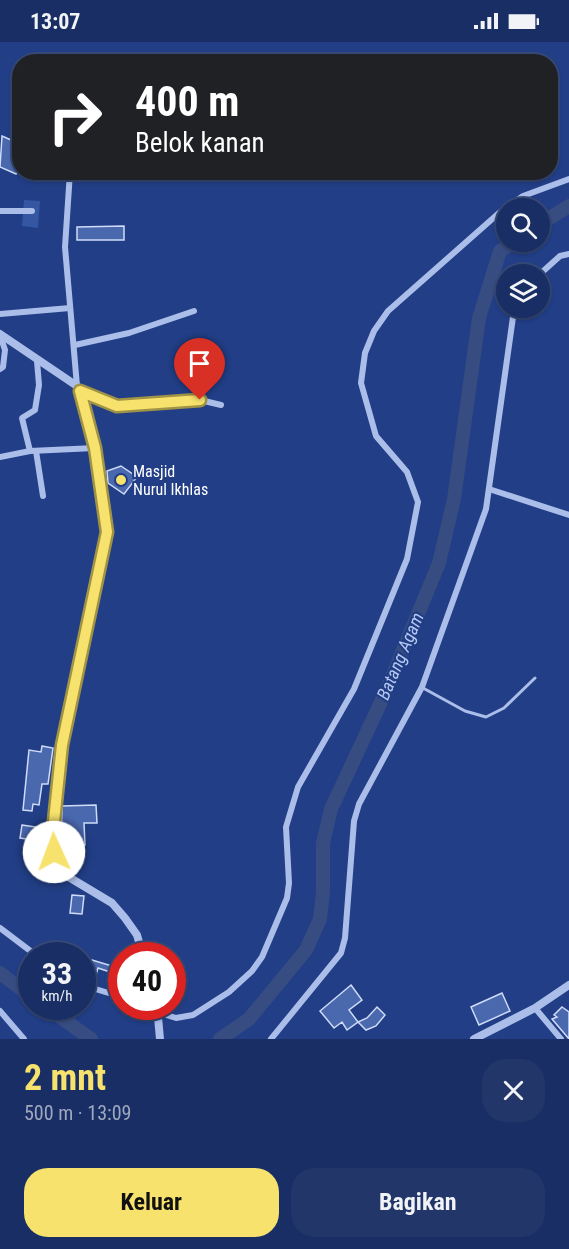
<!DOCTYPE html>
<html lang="id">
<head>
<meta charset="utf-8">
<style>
  body { margin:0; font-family:"Roboto Condensed",sans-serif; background:#22366a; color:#f1f3f6; height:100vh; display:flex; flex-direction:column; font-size:22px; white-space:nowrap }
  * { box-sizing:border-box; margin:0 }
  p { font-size:20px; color:#9fa8bf }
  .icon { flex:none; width:33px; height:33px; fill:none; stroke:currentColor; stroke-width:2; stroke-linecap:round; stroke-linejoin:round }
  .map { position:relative; height:997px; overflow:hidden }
  .details { display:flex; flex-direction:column; background:#192e64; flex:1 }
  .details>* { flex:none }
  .guide { position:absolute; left:12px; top:12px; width:546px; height:126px; border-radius:24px; box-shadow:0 2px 4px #0004,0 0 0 2px #374a78; background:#202124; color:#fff; overflow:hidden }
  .fabs { position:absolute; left:496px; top:156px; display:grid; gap:12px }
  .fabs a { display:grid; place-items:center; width:54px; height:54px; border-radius:50%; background:#192e64; box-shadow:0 2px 4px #0004,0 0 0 2px #374a78; font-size:30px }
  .speed { position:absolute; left:18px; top:900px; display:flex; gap:12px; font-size:30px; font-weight:700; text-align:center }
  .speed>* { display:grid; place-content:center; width:78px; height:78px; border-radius:50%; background:#192e64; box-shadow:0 2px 4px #0004,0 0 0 2px #374a78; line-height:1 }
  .speed small { font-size:15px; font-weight:400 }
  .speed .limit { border:9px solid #d22; background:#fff; color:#111 }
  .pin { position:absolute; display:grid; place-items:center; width:51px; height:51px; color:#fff; margin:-62px -26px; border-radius:50% 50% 50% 0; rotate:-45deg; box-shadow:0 0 6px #0007 }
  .pin .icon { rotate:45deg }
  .me { position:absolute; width:66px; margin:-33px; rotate:358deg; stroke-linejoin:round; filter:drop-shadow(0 0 4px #0008) }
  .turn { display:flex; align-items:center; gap:21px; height:126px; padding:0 24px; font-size:27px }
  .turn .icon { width:78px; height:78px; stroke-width:2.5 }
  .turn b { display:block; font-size:42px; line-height:51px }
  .round { display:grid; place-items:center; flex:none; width:63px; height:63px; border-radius:24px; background:#22366a }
  .overview { display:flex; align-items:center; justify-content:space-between; height:102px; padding:0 24px }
  h1 { font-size:36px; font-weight:700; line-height:45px; color:#f6e26c }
  .primary-button { display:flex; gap:12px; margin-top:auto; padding:12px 24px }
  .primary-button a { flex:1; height:69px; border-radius:24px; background:#f6e26c; color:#111; font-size:24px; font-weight:700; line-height:69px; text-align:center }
  .primary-button a+a { background:#22366a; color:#f1f3f6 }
  .status { display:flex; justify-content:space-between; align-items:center; height:42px; padding:0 30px; background:#192e64; direction:ltr }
  .status svg { height:16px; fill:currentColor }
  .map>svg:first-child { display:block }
  .green { fill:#3556a3 }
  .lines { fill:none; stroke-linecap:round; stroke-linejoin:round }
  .river { stroke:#374c81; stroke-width:14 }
  .building { fill:#4a68ae; stroke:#cfdbf7; stroke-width:1.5 }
  .service { stroke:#abbee9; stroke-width:3 }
  .minor { stroke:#abbee9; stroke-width:6 }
  .tertiary { stroke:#abbee9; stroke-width:8 }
  .route-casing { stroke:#a09346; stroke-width:15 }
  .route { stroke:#f6e26c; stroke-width:10 }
  .poi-dot { fill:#f6e26c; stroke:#213e86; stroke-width:2 }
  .labels { text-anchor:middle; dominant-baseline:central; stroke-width:4.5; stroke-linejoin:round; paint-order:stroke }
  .poi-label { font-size:16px; fill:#fff; stroke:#213e86; text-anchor:start }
  .water-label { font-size:18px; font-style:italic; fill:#b6c8f1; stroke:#213e86 }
</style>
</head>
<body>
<div class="status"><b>13:07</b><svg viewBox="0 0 49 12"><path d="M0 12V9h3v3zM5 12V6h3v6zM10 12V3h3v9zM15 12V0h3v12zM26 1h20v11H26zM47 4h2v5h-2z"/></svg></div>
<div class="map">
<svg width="569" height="997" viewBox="0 0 569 997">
  <rect width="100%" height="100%" fill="#213e86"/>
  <path class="green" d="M24 158 40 159 38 186 22 184Z"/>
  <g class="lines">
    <g class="river">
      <path d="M540 182 569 164"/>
      <path d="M0 931 32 955"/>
      <path d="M45 964 91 997"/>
      <path d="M220 997 249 977 306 908 320 877 323 850V801L331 767 387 647 439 521 454 457 479 276 500 209 514 200"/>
    </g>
  </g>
  <g class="building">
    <path d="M2 94 20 102V125L16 132 0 125Z"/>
    <path d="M124 184V198H77V185Z"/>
    <path d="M121 424 137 435 124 452 108 441 107 429Z"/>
    <path d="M42 704 53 706 48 742H42L39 763 33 762 32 769 23 768 29 708 41 710Z"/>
    <path d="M96 763 97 781H84L85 803 61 804 62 764Z"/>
    <path d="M22 783 42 786 40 799 20 796Z"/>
    <path d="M31 813 47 816 45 828 30 826Z"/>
    <path d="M72 853 84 854 82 872 70 871Z"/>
    <path d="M82 915 112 924 110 930 98 926 94 940 84 937 87 927 82 926Z"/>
    <path d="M351 943 362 958 349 968 358 980 347 988 342 980 334 986 320 969Z"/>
    <path d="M502 951 510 969 479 983 471 965Z"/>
    <path d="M377 965 385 973 376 984 366 988 358 980 367 976Z"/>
    <path d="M562 965 569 970V997L552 977 557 975 554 973Z"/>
  </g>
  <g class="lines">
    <path class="service" d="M423 646 465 669 486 675 504 666 535 636"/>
    <g class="minor">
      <path d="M70 130 65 205 77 344"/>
      <path d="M0 169H32"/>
      <path d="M540 232 560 214 569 212"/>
      <path d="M0 272 70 266"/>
      <path d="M75 303 129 291 194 269"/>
      <path d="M0 327 3 325 5 308 0 293"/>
      <path d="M80 349 117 364 200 358 221 363"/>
      <path d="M30 409 22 376 35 368 39 343 37 319"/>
      <path d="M36 409 43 454"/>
      <path d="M0 415 30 409 95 406"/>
      <path d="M489 447 569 473"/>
      <path d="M0 886 37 914"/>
      <path d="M82 943 122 955"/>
      <path d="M535 966 561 997"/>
      <path d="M0 969 24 997"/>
      <path d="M157 970 176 976 193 973 229 950 252 929 262 915 287 856 289 841 286 785 298 745 354 647 407 517 418 460 407 430 376 394 361 341 365 311 374 289 388 269 499 171 523 154 569 137"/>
      <path d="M271 997 341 911 345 896 354 779 359 762 422 645 486 467 513 275 519 266"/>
    </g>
    <g class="tertiary">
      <path d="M0 292 77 344 95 406 107 490 62 703 54 779 55 810 67 834 112 861 125 876 137 893 143 914"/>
      <path d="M157 964 160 997"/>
      <path d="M474 997 535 966 569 943"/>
    </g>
  </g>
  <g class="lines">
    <defs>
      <path id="route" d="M54 810V779L62 703 107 490 95 406 80 349 117 364 200 358"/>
    </defs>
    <use href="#route" class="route-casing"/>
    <use href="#route" class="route"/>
  </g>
  <circle class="poi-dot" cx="121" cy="438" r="6"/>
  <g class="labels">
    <g class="poi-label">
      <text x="133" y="429">Masjid<tspan x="133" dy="18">Nurul Ikhlas</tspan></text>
    </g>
    <g class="water-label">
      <text transform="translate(400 614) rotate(-67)">Batang Agam</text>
    </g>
  </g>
</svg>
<div class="fabs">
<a><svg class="icon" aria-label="search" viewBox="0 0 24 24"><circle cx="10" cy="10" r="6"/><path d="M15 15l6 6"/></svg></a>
<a><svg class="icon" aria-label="layers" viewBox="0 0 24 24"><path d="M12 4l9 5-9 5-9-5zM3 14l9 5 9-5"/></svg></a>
</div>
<div class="speed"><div>33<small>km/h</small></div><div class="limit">40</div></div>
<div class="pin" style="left:200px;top:358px;background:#d93025"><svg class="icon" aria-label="arrive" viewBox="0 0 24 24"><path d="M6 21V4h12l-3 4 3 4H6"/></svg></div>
<svg class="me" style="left:54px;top:810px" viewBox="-20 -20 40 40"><circle r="19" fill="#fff"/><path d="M0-13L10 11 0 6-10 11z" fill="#f6e26c"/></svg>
<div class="guide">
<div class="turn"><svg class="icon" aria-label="right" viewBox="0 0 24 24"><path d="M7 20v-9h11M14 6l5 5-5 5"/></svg><div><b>400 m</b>Belok kanan</div></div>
</div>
</div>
<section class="details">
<div class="overview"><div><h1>2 mnt</h1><p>500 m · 13:09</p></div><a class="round"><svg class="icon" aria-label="close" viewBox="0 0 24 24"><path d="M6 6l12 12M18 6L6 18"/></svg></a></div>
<div class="primary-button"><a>Keluar</a><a>Bagikan</a></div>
</section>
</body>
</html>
